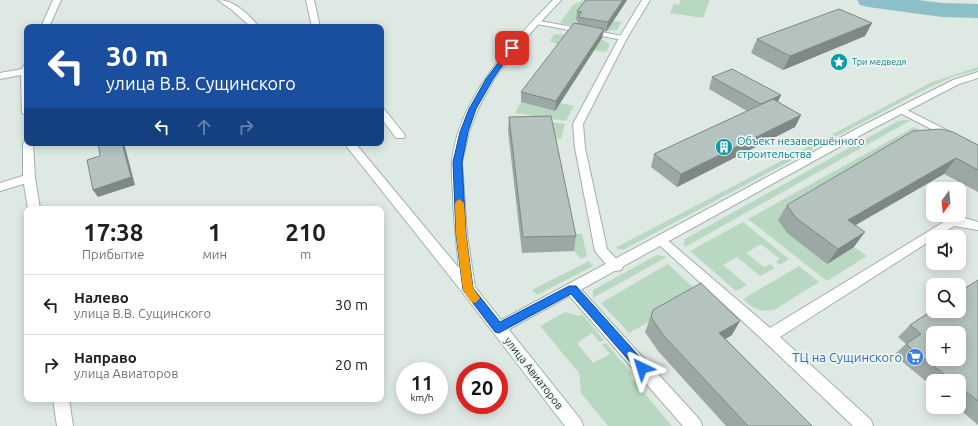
<!DOCTYPE html>
<html lang="ru">
<head>
<meta charset="utf-8">
<style>
  body { margin:0; font-family:Ubuntu,sans-serif; background:#f6f6f6; color:#202124; height:100vh; display:flex; flex-direction:column; font-size:15px; white-space:nowrap }
  * { box-sizing:border-box; margin:0 }
  p { font-size:13px; color:#757577 }
  .icon { flex:none; width:22px; height:22px; fill:none; stroke:currentColor; stroke-width:2; stroke-linecap:round; stroke-linejoin:round }
  .map { position:relative; flex:1; overflow:hidden }
  .side { position:absolute; left:24px; top:206px; width:360px; height:196px; display:flex; flex-direction:column; background:#fff; border-radius:8px; box-shadow:0 2px 10px #0003 }
  .side>* { flex:none }
  .guide { position:absolute; left:24px; top:24px; width:360px; height:122px; border-radius:8px; box-shadow:0 2px 10px #0003; background:#1a4fa0; color:#fff; overflow:hidden }
  .needle { width:26px; rotate:195deg }
  .buttons { position:absolute; left:926px; top:182px; display:grid; gap:8px }
  .buttons a { display:grid; place-items:center; width:40px; height:40px; border-radius:8px; background:#fff; box-shadow:0 2px 10px #0003; font-size:20px }
  .speed { position:absolute; left:396px; top:362px; display:flex; gap:8px; font-size:20px; font-weight:700; text-align:center }
  .speed>* { display:grid; place-content:center; width:52px; height:52px; border-radius:50%; background:#fff; box-shadow:0 2px 10px #0003; line-height:1 }
  .speed small { font-size:10px; font-weight:400 }
  .speed .limit { border:6px solid #d22; background:#fff; color:#111 }
  .pin { position:absolute; display:grid; place-items:center; width:34px; height:34px; color:#fff; margin:-17px; border-radius:8px; box-shadow:0 2px 6px #0006 }
  .me { position:absolute; width:44px; margin:-22px; rotate:319deg; stroke-linejoin:round; filter:drop-shadow(0 0 3px #0008) }
  .turn { display:flex; align-items:center; gap:14px; height:84px; padding:0 16px; font-size:18px }
  .turn .icon { width:52px; height:52px; stroke-width:2.5 }
  .turn b { display:block; font-size:28px; line-height:34px }
  .lanes { display:flex; align-items:center; height:38px; padding:0 16px; background:#0003; justify-content:center; gap:20px; direction:ltr }
  .lanes .off { opacity:.35 }
  .eta { display:flex; justify-content:space-evenly; align-items:center; height:68px; text-align:center }
  .eta b { font-size:24px; font-weight:700; line-height:28px }
  ul { padding:0; list-style:none }
  li { display:flex; align-items:center; gap:12px; height:60px; padding:0 16px; border-top:1px solid #e0e0e0 }
  li div { flex:1 }
  li b { display:block; font-size:15px }
  li em { font-style:normal }
  .map>svg:first-child { display:block }
  .green { fill:#b9d8c2 }
  .lines { fill:none; stroke-linecap:round; stroke-linejoin:round }
  .river { fill:#8bc0c9; fill-rule:evenodd }
  .service-casing { stroke:#a3b0ab; stroke-width:2 }
  .minor-casing { stroke:#a3b0ab; stroke-width:2 }
  .tertiary-casing { stroke:#a3b0ab; stroke-width:2 }
  .secondary-casing { stroke:#9fb3ac; stroke-width:2 }
  .service { fill:#fff; fill-rule:evenodd }
  .minor { fill:#fff; fill-rule:evenodd }
  .tertiary { fill:#fff; fill-rule:evenodd }
  .secondary { fill:#fff; fill-rule:evenodd }
  .wall { fill:#9ba8a3 }
  .shaded-wall { fill:#7e8884 }
  .building { fill:#b4c3bd; stroke:#7e8884; fill-rule:evenodd }
  .route { fill:#1a73e8; stroke:#114b97 }
  .slow { fill:#f59e0b }
  .labels { text-anchor:middle; dominant-baseline:central; stroke-width:3.5; stroke-linejoin:round; paint-order:stroke }
  .far-culture-label { font-size:9px; fill:#0d838f; stroke:#eff6f2; text-anchor:start }
  .culture-label { font-size:11px; fill:#0d838f; stroke:#eff6f2; text-anchor:start }
  .street-label { font-size:11px; fill:#223731; stroke:#eff6f2 }
  .near-shop-label { font-size:13px; fill:#366cbe; stroke:#eff6f2; text-anchor:end }
</style>
</head>
<body>
<div class="map">
<svg width="978" height="426" viewBox="0 0 978 426">
  <rect width="100%" height="100%" fill="#dfe9e4"/>
  <g class="green">
    <path d="M584 0H591L614 21 622 22 617 30 603 31 560 23 573 5Z"/>
    <path d="M681 0H710L703 18 670 13 674 4 679 5Z"/>
    <path d="M554 34C568 35 601 34 610 45L606 52 562 46 550 41Z"/>
    <path d="M978 67V70L952 77 922 91 623 250 615 248 932 82Z"/>
    <path d="M521 102 555 111 560 103 574 106 566 121 515 113Z"/>
    <path d="M517 117 565 124 561 139H551Z"/>
    <path d="M906 120H911L685 247 684 244 685 239 898 121Z"/>
    <path d="M914 127 930 135 942 148 781 218 854 247 867 256 827 281 748 219Z"/>
    <path d="M743 222 789 259 780 265 776 262 780 259 761 244 746 253 764 267 770 264 775 268 760 276 737 257 723 265 747 285 736 291 690 251Z"/>
    <path d="M570 234H582L587 256 581 259 574 251Z"/>
    <path d="M657 255 667 257 593 298V290Z"/>
    <path d="M589 261 593 266 537 295 532 290Z"/>
    <path d="M668 264 700 294 629 333 601 303Z"/>
    <path d="M799 266 819 282 774 310C761 313 752 308 743 299Z"/>
    <path d="M565 312 579 316 582 314 604 340 600 342 592 333 577 343 593 363 610 354 602 345 606 343 632 374 630 376 672 426H608L581 393 579 373 540 326Z"/>
  </g>
  <g class="lines">
    <path class="river" d="M857 0H918L942 3 978 4V18L942 17 868 7 860 5Z"/>
    <defs>
      <g id="service">
        <path d="M306 0H314L320 27H312Z"/>
        <path d="M534 20 623 36 627 38 623 40 537 24H534Z"/>
        <path d="M901 107 978 146V153L898 112 896 110Z"/>
        <path d="M381 108 384 109 404 134 405 136 404 138H396L381 118Z"/>
        <path d="M29 174 35 178 33 181 0 191V183Z"/>
        <path d="M952 217 965 218 978 222V230L954 226 936 237H933V239L780 337 871 420 873 426H853L764 341 655 241 657 238H665L770 328Z"/>
        <path d="M572 283 577 285 700 420 702 426H683L567 293 565 289 567 285Z"/>
      </g>
      <g id="minor">
        <path d="M53 0H61L49 27H41Z"/>
        <path d="M642 0H650L627 38 583 124 585 148 607 249 623 266 621 270 616 271 611 270 595 251 575 148 573 124 619 38Z"/>
        <path d="M27 64V116L22 113 21 75 0 79V73L22 69 24 65Z"/>
        <path d="M27 140V143H33L35 178 40 209H28L23 178V143Z"/>
        <path d="M53 399H69L73 426H57Z"/>
      </g>
      <g id="tertiary">
        <path d="M218 0C235 0 249 15 259 27H251L232 10Z"/>
        <path d="M978 72V78L959 84 870 130 504 332 499 334 494 332 492 328 494 324 862 126 953 80Z"/>
        <path d="M344 143H355L473 285 475 289 473 293 468 295 463 293Z"/>
      </g>
      <path id="secondary" d="M553 0H561L522 42 494 79 478 109 469 132 462 162 467 234 475 287 581 420 583 426H565L463 293 461 289C458 258 454 227 453 195 453 185 451 173 452 162 458 99 511 43 553 0Z"/>
    </defs>
    <use href="#service" class="service-casing"/>
    <use href="#minor" class="minor-casing"/>
    <use href="#tertiary" class="tertiary-casing"/>
    <use href="#secondary" class="secondary-casing"/>
    <use href="#service" class="service"/>
    <use href="#minor" class="minor"/>
    <use href="#tertiary" class="tertiary"/>
    <use href="#secondary" class="secondary"/>
  </g>
  <g class="wall">
    <path d="M586 0H627L606 32 604 31 602 38 555 111 521 102V92L577 24 578 21 576 20 577 11Z"/>
    <path d="M872 23 865 36 783 70 751 53 757 39Z"/>
    <path d="M712 77 781 95 778 102 801 115 795 127 677 187 651 167 654 154 747 111 709 89Z"/>
    <path d="M509 117 576 236 574 251 522 253 508 131Z"/>
    <path d="M978 145V192L944 174 856 225 854 247 827 264 787 233 778 220 787 205Z"/>
    <path d="M978 280V425L957 407H959V381H933V387L894 355 906 344 898 337 910 325Z"/>
    <path d="M653 310 732 335 726 339 812 426H726L658 351 645 332Z"/>
  </g>
  <g class="shaded-wall">
    <path d="M623 0H627L606 32 608 22Z"/>
    <path d="M872 23 865 36 783 70 790 56Z"/>
    <path d="M604 29 602 38 555 111 556 101Z"/>
    <path d="M781 95 775 107 761 104Z"/>
    <path d="M801 115 795 127 677 187 681 174Z"/>
    <path d="M122 143H124L135 185 98 197 93 190Z"/>
    <path d="M956 158 944 174 838 235 848 220Z"/>
    <path d="M865 232 854 247 827 264 838 249Z"/>
    <path d="M740 321 732 335 711 347 719 333Z"/>
  </g>
  <g class="building">
    <path d="M586 0H623L608 22 578 17 582 12 577 11Z"/>
    <path d="M839 9 872 23 790 56 757 39Z"/>
    <path d="M574 23 604 29 556 101 521 92Z"/>
    <path d="M732 69 781 95 761 104 712 77Z"/>
    <path d="M773 99 801 115 681 174 654 154Z"/>
    <path d="M551 116 576 236 523 237 509 117Z"/>
    <path d="M940 129 953 132 978 145V170L956 158 848 220 865 232 838 249 796 218 787 205 913 131Z"/>
    <path d="M98 143H122L131 177 93 190 87 160 100 156Z"/>
    <path d="M978 280V401L959 386V381H953L906 344 921 334 910 325 933 310V311H959V292ZM933 333H959V359H933Z"/>
    <path d="M701 283 740 321 719 333 812 426H748L664 336 651 317 653 310Z"/>
  </g>
  <path class="route" d="M510 47 515 48 493 79 476 109 468 132 462 162 466 234 473 288 500 322 569 286H576L646 364 648 368 646 371 642 373 638 371 571 294 499 333 495 332 463 290 456 234 453 162 460 132 469 109 486 79Z"/>
  <path class="slow" d="M459 199 464 203 466 234 473 288 480 298 475 303 471 302 463 290 456 234 455 203Z"/>
  <defs>
    <symbol id="sight-disc" viewBox="-11 -11 22 22"><circle r="9.5" fill="#0f9aa8" stroke="#eff6f2"/><path d="M0-6L1.8-2.2L6-1.7L2.9 1.2L3.7 5.4L0 3.3L-3.7 5.4L-2.9 1.2L-6-1.7L-1.8-2.2Z" fill="#fff"/></symbol>
    <symbol id="building-disc" viewBox="-11 -11 22 22"><circle r="9.5" fill="#0f9aa8" stroke="#eff6f2"/><path d="M-4-6H4V6H1V3H-1V6H-4ZM-2.5-4.3h1.7v1.8h-1.7ZM.8-4.3h1.7v1.8H.8ZM-2.5-1h1.7V.8h-1.7ZM.8-1h1.7V.8H.8Z" fill="#fff"/></symbol>
    <symbol id="supermarket-disc" viewBox="-11 -11 22 22"><circle r="9.5" fill="#3f7fe0" stroke="#eff6f2"/><path d="M-6-5.5h2.5l.6 2H6L4.5 2H-2.5L-4.4-4H-6ZM-1.5 3.2a1.3 1.3 0 1 0 .1 0ZM3 3.2a1.3 1.3 0 1 0 .1 0Z" fill="#fff"/></symbol>
  </defs>
  <g fill-rule="evenodd">
    <use href="#sight-disc" x="829" y="52" width="20" height="20"/>
    <use href="#building-disc" x="714" y="137" width="20" height="20"/>
    <use href="#supermarket-disc" x="905" y="347" width="20" height="20"/>
  </g>
  <g class="labels">
    <g class="far-culture-label">
      <text x="852" y="62">Три медведя</text>
    </g>
    <g class="culture-label">
      <text x="737" y="141">Объект незавершённого<tspan x="737" dy="13">строительства</tspan></text>
    </g>
    <g class="street-label">
      <text transform="translate(534 373) rotate(52)">улица Авиаторов</text>
    </g>
    <g class="near-shop-label">
      <text x="902" y="357">ТЦ на Сущинского</text>
    </g>
  </g>
</svg>
<div class="buttons">
<a><svg class="needle" viewBox="-14 -14 28 28"><path d="M0-13l5 13h-10z" fill="#e53935"/><path d="M0 13l5-13h-10z" fill="#757577"/></svg></a>
<a><svg class="icon" aria-label="sound" viewBox="0 0 24 24"><path d="M4 9h4l5-4v14l-5-4H4zM17 9q2 3 0 6"/></svg></a>
<a><svg class="icon" aria-label="search" viewBox="0 0 24 24"><circle cx="10" cy="10" r="6"/><path d="M15 15l6 6"/></svg></a>
<a>+</a>
<a>−</a>
</div>
<div class="speed"><div>11<small>km/h</small></div><div class="limit">20</div></div>
<div class="pin" style="left:512px;top:48px;background:#d93025"><svg class="icon" aria-label="arrive" viewBox="0 0 24 24"><path d="M6 21V4h12l-3 4 3 4H6"/></svg></div>
<svg class="me" style="left:642px;top:368px" viewBox="-20 -20 40 40"><path d="M0-17L14 15 0 8-14 15z" fill="#1a73e8" stroke="#fff" stroke-width="4"/></svg>
<div class="guide">
<div class="turn"><svg class="icon" aria-label="left" viewBox="0 0 24 24"><path d="M17 20v-9H6M10 6l-5 5 5 5"/></svg><div><b>30 m</b>улица В.В. Сущинского</div></div>
<div class="lanes"><svg class="icon" aria-label="left" viewBox="0 0 24 24"><path d="M17 20v-9H6M10 6l-5 5 5 5"/></svg><svg class="icon off" aria-label="ahead" viewBox="0 0 24 24"><path d="M12 20V5M6 11l6-6 6 6"/></svg><svg class="icon off" aria-label="right" viewBox="0 0 24 24"><path d="M7 20v-9h11M14 6l5 5-5 5"/></svg></div>
</div>
<section class="side">
<div class="eta">
<div><b>17:38</b><p>Прибытие</p></div>
<div><b>1</b><p>мин</p></div>
<div><b>210</b><p>m</p></div>
</div>
<ul>
<li><svg class="icon" aria-label="left" viewBox="0 0 24 24"><path d="M17 20v-9H6M10 6l-5 5 5 5"/></svg><div><b>Налево</b><p>улица В.В. Сущинского</p></div><em>30 m</em></li>
<li><svg class="icon" aria-label="right" viewBox="0 0 24 24"><path d="M7 20v-9h11M14 6l5 5-5 5"/></svg><div><b>Направо</b><p>улица Авиаторов</p></div><em>20 m</em></li>
</ul>
</section>
</div>
</body>
</html>
